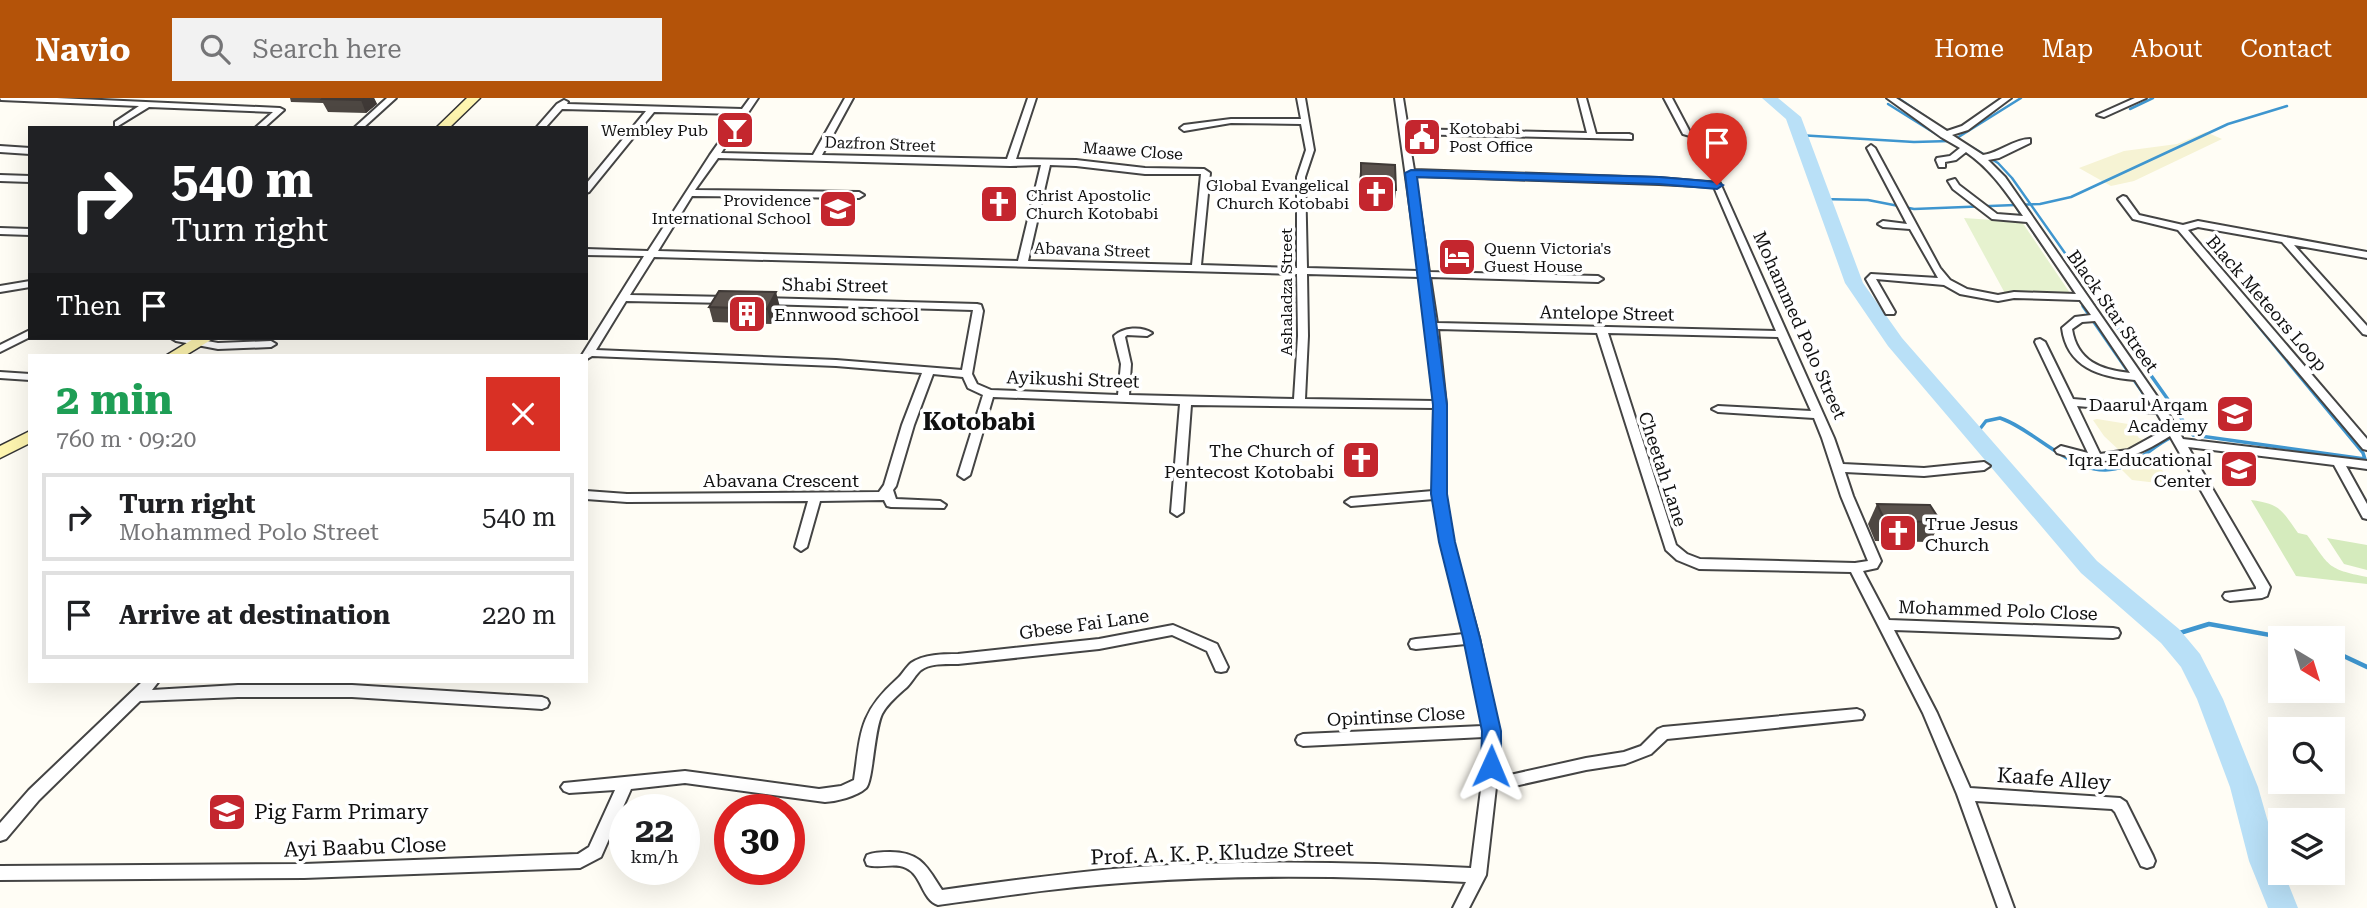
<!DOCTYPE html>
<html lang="en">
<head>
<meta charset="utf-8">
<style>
  body { margin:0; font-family:"Roboto Serif",serif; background:#f2f2f2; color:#202124; height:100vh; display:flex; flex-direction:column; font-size:26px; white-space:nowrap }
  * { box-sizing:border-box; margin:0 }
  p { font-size:23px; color:#757577 }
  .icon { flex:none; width:38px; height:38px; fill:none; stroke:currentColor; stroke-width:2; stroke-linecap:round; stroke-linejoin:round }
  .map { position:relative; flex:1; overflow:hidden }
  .panel { position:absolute; left:28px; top:256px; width:560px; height:329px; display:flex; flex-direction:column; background:#fff; border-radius:0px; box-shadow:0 7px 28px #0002 }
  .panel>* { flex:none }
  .top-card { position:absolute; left:28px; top:28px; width:560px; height:214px; border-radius:0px; box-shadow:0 7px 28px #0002; background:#202124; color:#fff; overflow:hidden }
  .needle { width:46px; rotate:142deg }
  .buttons { position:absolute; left:2268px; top:528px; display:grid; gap:14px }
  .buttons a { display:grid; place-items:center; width:77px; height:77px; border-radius:0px; background:#fff; box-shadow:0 7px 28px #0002; font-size:35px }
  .speed { position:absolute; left:609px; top:696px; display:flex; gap:14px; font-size:35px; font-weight:700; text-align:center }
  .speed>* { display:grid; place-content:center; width:91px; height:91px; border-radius:50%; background:#fff; box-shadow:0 7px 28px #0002; line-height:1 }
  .speed small { font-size:18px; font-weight:400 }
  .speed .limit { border:10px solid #d22; background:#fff; color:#111 }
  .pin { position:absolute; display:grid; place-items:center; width:60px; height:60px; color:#fff; margin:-72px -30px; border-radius:50% 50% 50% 0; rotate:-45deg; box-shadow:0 0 7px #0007 }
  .pin .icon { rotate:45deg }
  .me { position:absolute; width:77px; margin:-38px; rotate:1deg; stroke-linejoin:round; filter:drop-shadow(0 0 5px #0008) }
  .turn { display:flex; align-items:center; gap:24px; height:147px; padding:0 28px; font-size:32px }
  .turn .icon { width:91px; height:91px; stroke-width:2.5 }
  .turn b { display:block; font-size:49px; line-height:60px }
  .then { display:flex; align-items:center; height:66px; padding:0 28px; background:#0003; gap:14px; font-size:26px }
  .round { display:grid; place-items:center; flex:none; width:74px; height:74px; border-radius:0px; background:#f2f2f2 }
  .head { display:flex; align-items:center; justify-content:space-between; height:119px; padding:0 28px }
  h1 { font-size:42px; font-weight:700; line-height:52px; color:#1e9e55 }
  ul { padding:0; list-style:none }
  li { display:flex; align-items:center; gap:21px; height:88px; margin:0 14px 10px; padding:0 14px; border:4px solid #e0e0e0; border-radius:0px }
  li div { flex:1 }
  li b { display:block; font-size:26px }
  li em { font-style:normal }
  header { display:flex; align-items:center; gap:42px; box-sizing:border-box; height:98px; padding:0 35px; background:#b45309; color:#fff }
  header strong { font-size:33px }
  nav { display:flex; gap:38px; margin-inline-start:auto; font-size:24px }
  .search { width:490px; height:63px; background:#f2f2f2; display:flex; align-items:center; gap:18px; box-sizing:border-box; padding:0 24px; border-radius:0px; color:#757577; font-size:26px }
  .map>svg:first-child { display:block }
  .farmland { fill:#f6f3d4 }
  .green { fill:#d5ebbd }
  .pitch { fill:#e6f2cf }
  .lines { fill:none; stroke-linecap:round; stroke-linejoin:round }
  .stream-far2 { stroke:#3f96cf; stroke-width:2.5 }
  .stream-far1 { stroke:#3f96cf; stroke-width:3.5 }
  .stream { stroke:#3f96cf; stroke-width:4.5 }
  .river { fill:#b9e0f7; fill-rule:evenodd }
  .street-casing { stroke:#444; stroke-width:4 }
  .secondary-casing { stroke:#333; stroke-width:3 }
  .street { fill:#fff; fill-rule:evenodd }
  .secondary { fill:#fff6b0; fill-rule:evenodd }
  .wall { fill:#4d4742 }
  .shaded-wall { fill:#3f3936 }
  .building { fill:#5a524d; stroke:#3f3936; stroke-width:2 }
  .route { fill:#1a73e8; stroke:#114b97; stroke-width:2 }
  .labels { text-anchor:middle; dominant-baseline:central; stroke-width:7; stroke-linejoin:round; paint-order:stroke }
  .far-poi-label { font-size:16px; fill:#111; stroke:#fff; text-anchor:start }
  .far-street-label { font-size:16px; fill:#111; stroke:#fff }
  .street-label { font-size:18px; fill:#111; stroke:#fff }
  .poi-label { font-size:18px; fill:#111; stroke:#fff; text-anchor:end }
  .near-street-label { font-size:21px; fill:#111; stroke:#fff }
  .near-poi-label { font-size:21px; fill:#111; stroke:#fff; text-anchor:start }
  .district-label { font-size:24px; font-weight:bold; fill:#111; stroke:#fff }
</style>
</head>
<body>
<header>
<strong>Navio</strong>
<div class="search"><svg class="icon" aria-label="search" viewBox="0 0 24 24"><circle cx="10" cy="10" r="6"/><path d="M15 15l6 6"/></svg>Search here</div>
<nav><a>Home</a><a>Map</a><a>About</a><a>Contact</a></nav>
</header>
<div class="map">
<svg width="2367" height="810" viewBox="0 0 2367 810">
  <rect width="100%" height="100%" fill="#fffdf5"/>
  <g class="farmland">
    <path d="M2206 34 2222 41 2134 83 2111 88 2079 70 2124 53 2177 46Z"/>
    <path d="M2097 321 2128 326 2139 340 2147 343 2145 347 2121 354 2104 338 2093 322Z"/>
    <path d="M2149 360 2166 376V386L2132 382 2122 372Z"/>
  </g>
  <g class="green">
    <path d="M2251 402C2280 406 2281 411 2298 435L2307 437C2330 468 2326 471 2367 479V486L2296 478Z"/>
    <path d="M2327 440 2367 447V472L2344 466Z"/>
  </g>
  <path class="pitch" d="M1964 120 2022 124 2074 201 2007 199Z"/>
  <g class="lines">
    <g class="stream-far2">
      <path d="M1898 0 1944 31"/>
      <path d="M1888 6 1944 41"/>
      <path d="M2130 11 2153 0"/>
      <path d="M1950 36 1998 65 2012 80 2103 209"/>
      <path d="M1798 37 1914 44 1950 43"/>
      <path d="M1957 40 2021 0"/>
      <path d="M1821 101 1868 102 1914 111 2040 106 2071 99 2228 26 2287 8"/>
      <path d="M2015 107 2021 117"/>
      <path d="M2027 125 2085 209"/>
    </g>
    <g class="stream-far1">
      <path d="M2083 208 2161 321"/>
      <path d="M2102 208 2193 337 2365 361 2363 355 2247 214"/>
      <path d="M1976 336 1986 323 2000 320C2039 333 2079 387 2125 368 2142 361 2155 347 2172 339L2170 336"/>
    </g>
    <g class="stream">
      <path d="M2170 538 2209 526 2292 541"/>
      <path d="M2333 553 2367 569"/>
    </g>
    <path class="river" d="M1762 0H1778L1801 19 1863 185 1902 240 2097 463 2179 531 2200 556 2223 601 2258 689 2280 766V775H2284L2298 810H2268L2249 763 2230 689 2197 601 2181 569 2161 545 2081 475 1888 248 1845 185 1786 21Z"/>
    <defs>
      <g id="street">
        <path d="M0 0H57L280 10 284 12 264 30H255L273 14 149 9 118 28H115V24L139 8 1 2Z"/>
        <path d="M387 0H396L363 30H354Z"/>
        <path d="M750 0H758L721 55 813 57 845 0H853L822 57 1007 61 1028 0H1036L1016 61 1076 62 1145 70 1204 71 1210 75 1201 167 1297 170V79L1306 52 1301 26 1231 25 1184 33 1180 30 1184 27 1231 21H1301L1297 0H1305L1314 52 1305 79 1307 170 1419 173 1395 0H1403L1408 31 1587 35 1578 0H1586L1596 36H1629L1632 37V41L1408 36 1414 72 1659 80 1720 85 1834 340 1843 366 1924 370 1984 364 1990 368 1984 372 1924 378 1845 374 1853 398 1881 463 1877 470 1863 473 1889 522 2113 530 2118 531 2120 535 2118 539 2113 540 1894 532 1937 615 1970 690 2120 700 2126 704 2153 758 2155 763 2153 768 2147 770 2141 768 2115 714 2112 711 1975 703 2014 810H1998L1957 696 1923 615 1851 474 1699 471 1677 462 1666 452 1597 235 1438 231 1446 307 1445 396 1453 445 1479 540 1498 633V676L1510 677 1586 660 1624 654 1641 648 1658 631 1663 629 1857 611 1862 613 1864 617 1862 621 1667 641 1651 656 1625 666 1586 672 1510 689H1496L1486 777 1469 810H1453L1466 784C1356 778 1245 776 1135 784 1069 788 1003 798 938 807 922 802 922 777 906 770 894 764 880 771 867 767L865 762 867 757C875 754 882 754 890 754 921 754 927 769 942 792 1007 783 1072 774 1137 769 1248 762 1360 764 1471 770L1484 668V639L1303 648 1298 646 1296 642 1298 638 1303 636 1483 628 1466 546 1416 551 1411 550 1409 546 1411 542 1416 541 1464 536 1441 445 1434 401 1351 408 1345 404 1351 400 1433 393 1434 310 1191 307 1183 414 1177 418 1171 414 1180 306 993 299 970 377 964 381 958 377 983 297 968 290 963 279 933 276 914 327 896 388 893 392 896 401 940 403 946 407 944 410 891 409 887 408 884 402 820 403 807 449 801 453 795 449 808 403 627 404 586 401V393L627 396 879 394 884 387 902 327 922 275 836 268 592 258 587 261 586 257H582L644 158 586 157V151L648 153 710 57 739 16 654 14 589 94 586 95V86L646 13 562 11 545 30H536L557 6 564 2 568 4 567 6 742 11ZM718 60 1010 68 1041 67 1018 163 658 153 692 98 859 100 864 97 859 94 695 92ZM1050 67 1076 68 1145 76H1201L1192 167 1028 163ZM1415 78 1659 86 1714 89 1776 233 1437 225 1430 179 1598 184 1603 181 1598 178 1429 174ZM654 159 1297 176 1298 238 1294 301 1129 297 1131 266 1125 239 1127 237 1147 238 1152 235C1142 228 1123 229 1114 238L1121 266 1118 297 991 292 977 286 972 276 983 213 981 207 977 206 763 200 758 203 763 206 973 212 962 272 836 262 596 252 626 203 728 205 733 202 728 199 630 197ZM1307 176 1420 179 1434 303 1305 301 1308 238ZM1608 235 1778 239 1811 313 1718 308 1712 311 1718 314 1814 320 1822 340 1841 398 1868 463 1855 465 1700 461 1687 456 1676 447Z"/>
        <path d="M1664 0H1672L1691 36 1690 38 1683 36Z"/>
        <path d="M1887 0H1896L1947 33 1962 28 2002 0H2011L1968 32 1952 37 1983 57C1999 55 2014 41 2030 41V45L1999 60 1988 62 2005 79 2165 310 2183 341 2367 363V371L2346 368 2367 406V421L2363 420 2334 367 2188 349 2270 489 2267 498 2262 500 2230 503 2225 501 2223 498 2225 495 2256 491V489L2170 338C2129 364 2103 370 2057 355L2055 352 2061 348 2088 355 2035 244 2036 242 2040 241 2045 244 2073 301 2152 308 2135 282C2099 279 2067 269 2062 230L2075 219 2091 217 2080 202 2014 200 1998 203 1960 196 1944 187 1876 181 1895 214 1894 216H1886L1866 181 1871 176 1938 180 1910 131 1883 129 1878 126 1883 123 1907 126 1867 50 1871 47 1875 50 1940 170 1950 182 1967 191 1998 197 2014 194 2076 196 2027 124 1992 121 1953 91 1948 83 1955 81 1959 87 1997 116 2023 118C2006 94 1991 71 1966 54L1956 62 1945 64V69H1939L1936 62 1937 60 1950 58 1960 50 1941 39ZM2095 223 2130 275C2101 272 2077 263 2072 231L2082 224ZM2077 308 2157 315 2166 331 2128 352 2100 356Z"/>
        <path d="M2135 0H2146L2104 19 2097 17Z"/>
        <path d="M0 48 30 50V56L0 54Z"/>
        <path d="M0 77 30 78V84L0 83Z"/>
        <path d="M2123 98 2126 99 2139 117 2183 127 2198 123 2367 154V160L2294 147 2367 228V237L2363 236 2282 144 2198 129 2188 132 2367 341V352L2363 351 2178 132 2133 121 2118 101Z"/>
        <path d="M0 130 30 131V137L0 136Z"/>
        <path d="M30 183V189L0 194V188Z"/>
        <path d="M30 232V239L0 254V247Z"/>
        <path d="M171 240H191L218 245 271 243 276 246 271 249 218 251 176 243Z"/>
        <path d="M0 274 30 276V282L0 280Z"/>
        <path d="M1173 527 1217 546 1228 569 1226 573 1221 574 1216 573 1207 553 1172 537 1099 551 958 566C946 566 931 565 921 572 916 576 912 584 907 589 898 597 888 605 882 616 874 632 873 683 866 690 856 699 837 703 825 704L685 685 631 691 601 759 580 770 304 780 0 782V768L304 766 578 756 589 749 615 692 569 695 564 693 561 689 564 685 685 673 819 691 841 688 854 682C861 634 859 615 897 581 902 577 906 569 911 565 924 556 943 556 958 556L1099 541Z"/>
        <path d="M143 583H159L152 592 238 587H352L542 599 547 601 549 605 547 609 542 611 352 599H238L140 603 39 702 6 741 0 743V725L29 692Z"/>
      </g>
      <g id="secondary">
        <path d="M467 0H480L449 30H436Z"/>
        <path d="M195 240H214L186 257H167Z"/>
        <path d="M30 333V345L0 360V348Z"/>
      </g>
    </defs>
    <use href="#street" class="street-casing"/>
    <use href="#secondary" class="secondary-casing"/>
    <use href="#street" class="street"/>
    <use href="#secondary" class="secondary"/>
  </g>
  <g class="wall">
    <path d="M290 0H374L377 6 366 15 328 14 323 5 291 4Z"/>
    <path d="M1361 65 1396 92 1394 110 1359 108V83Z"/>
    <path d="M709 209H780L771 226 713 224Z"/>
    <path d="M1877 406 1941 424 1930 444 1875 443 1868 426Z"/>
  </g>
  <g class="shaded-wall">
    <path d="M363 0H374L377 6 366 15 361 2Z"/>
    <path d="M776 194 780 209 771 226 767 211Z"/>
  </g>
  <g class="building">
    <path d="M323 0H363L361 2 322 1Z"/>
    <path d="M1361 65 1395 67 1396 92 1361 90Z"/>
    <path d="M719 193 776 194 767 211 709 209Z"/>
    <path d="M1877 406 1930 407 1941 424 1885 423Z"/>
  </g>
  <path class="route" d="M1411 72 1659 79 1717 84 1723 87 1717 91 1659 86 1417 79 1447 307V396L1455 444 1480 540 1501 633V668L1498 674 1491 676 1484 674 1481 668 1482 633 1463 540 1439 444 1431 396 1433 307 1405 75Z"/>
  <defs>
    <symbol id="bar-square" viewBox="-11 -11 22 22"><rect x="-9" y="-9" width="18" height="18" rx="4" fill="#c4262e" stroke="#fff"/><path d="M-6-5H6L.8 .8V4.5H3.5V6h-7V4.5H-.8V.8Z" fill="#fff"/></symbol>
    <symbol id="civic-square" viewBox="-11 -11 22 22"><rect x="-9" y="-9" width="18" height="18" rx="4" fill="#c4262e" stroke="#fff"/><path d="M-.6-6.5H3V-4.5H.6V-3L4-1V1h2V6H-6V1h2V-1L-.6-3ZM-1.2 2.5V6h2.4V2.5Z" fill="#fff"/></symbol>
    <symbol id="church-square" viewBox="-11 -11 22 22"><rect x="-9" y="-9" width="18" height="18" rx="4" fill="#c4262e" stroke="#fff"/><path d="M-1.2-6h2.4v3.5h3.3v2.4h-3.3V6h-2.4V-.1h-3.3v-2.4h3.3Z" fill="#fff"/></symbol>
    <symbol id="school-square" viewBox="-11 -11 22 22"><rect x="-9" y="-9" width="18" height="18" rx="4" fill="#c4262e" stroke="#fff"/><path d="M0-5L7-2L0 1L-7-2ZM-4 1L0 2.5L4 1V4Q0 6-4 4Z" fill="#fff"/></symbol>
    <symbol id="hotel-square" viewBox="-11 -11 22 22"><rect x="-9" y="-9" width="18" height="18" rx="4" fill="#c4262e" stroke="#fff"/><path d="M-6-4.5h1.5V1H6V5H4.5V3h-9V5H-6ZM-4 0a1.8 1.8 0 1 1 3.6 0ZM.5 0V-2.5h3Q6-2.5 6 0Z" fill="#fff"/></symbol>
    <symbol id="building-square" viewBox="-11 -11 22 22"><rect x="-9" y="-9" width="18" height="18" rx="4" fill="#c4262e" stroke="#fff"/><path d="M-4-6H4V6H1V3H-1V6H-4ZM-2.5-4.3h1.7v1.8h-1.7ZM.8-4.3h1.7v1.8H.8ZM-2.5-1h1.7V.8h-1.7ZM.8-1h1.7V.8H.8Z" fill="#fff"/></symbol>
  </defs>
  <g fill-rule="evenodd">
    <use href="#bar-square" x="713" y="10" width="44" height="44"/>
    <use href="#civic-square" x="1400" y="17" width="44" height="44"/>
    <use href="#church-square" x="1354" y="74" width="44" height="44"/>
    <use href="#church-square" x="977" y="84" width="44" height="44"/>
    <use href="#school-square" x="816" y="89" width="44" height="44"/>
    <use href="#hotel-square" x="1435" y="137" width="44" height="44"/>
    <use href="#building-square" x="725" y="194" width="44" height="44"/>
    <use href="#school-square" x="2213" y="294" width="44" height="44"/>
    <use href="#church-square" x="1339" y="340" width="44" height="44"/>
    <use href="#school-square" x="2217" y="349" width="44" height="44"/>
    <use href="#church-square" x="1876" y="413" width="44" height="44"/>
    <use href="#school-square" x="205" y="692" width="44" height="44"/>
  </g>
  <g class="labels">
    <g class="far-poi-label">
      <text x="1449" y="30">Kotobabi<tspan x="1449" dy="18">Post Office</tspan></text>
      <text x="708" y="32" text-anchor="end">Wembley Pub</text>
      <text x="1349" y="87" text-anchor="end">Global Evangelical<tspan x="1349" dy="18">Church Kotobabi</tspan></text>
      <text x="1026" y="97">Christ Apostolic<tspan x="1026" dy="18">Church Kotobabi</tspan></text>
      <text x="811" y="102" text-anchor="end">Providence<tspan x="811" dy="18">International School</tspan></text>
      <text x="1484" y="150">Quenn Victoria's<tspan x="1484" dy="18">Guest House</tspan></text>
    </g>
    <g class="far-street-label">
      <text transform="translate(880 46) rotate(2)">Dazfron Street</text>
      <text transform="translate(1133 53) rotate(4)">Maawe Close</text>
      <text transform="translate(1092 152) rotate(2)">Abavana Street</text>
      <text transform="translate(1286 194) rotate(-90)">Ashaladza Street</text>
    </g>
    <g class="street-label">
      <text transform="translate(835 187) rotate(1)">Shabi Street</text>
      <text transform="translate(2267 205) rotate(49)">Black Meteors Loop</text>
      <text transform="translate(2113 213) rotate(55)">Black Star Street</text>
      <text transform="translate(1607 215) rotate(1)">Antelope Street</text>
      <text transform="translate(1800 227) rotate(66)">Mohammed Polo Street</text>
      <text transform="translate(1073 281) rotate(2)">Ayikushi Street</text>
      <text transform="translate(1663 371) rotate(72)">Cheetah Lane</text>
      <text x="781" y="382">Abavana Crescent</text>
      <text transform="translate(1998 512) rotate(2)">Mohammed Polo Close</text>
      <text transform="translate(1084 526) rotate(-8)">Gbese Fai Lane</text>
      <text transform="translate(1396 618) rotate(-3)">Opintinse Close</text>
    </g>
    <g class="poi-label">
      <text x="774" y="216" text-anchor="start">Ennwood school</text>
      <text x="2208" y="306">Daarul Arqam<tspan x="2208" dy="21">Academy</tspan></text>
      <text x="1334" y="352">The Church of<tspan x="1334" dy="21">Pentecost Kotobabi</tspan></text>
      <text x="2212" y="361">Iqra Educational<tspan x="2212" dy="21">Center</tspan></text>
      <text x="1925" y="425" text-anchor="start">True Jesus<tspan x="1925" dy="21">Church</tspan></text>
    </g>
    <g class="near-street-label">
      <text transform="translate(2054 681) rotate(4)">Kaafe Alley</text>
      <text transform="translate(365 749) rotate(-2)">Ayi Baabu Close</text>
      <text transform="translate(1222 755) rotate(-2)">Prof. A. K. P. Kludze Street</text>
    </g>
    <g class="near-poi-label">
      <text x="254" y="714">Pig Farm Primary</text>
    </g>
    <g class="district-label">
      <text x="979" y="324">Kotobabi</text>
    </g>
  </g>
</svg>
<div class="buttons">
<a><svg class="needle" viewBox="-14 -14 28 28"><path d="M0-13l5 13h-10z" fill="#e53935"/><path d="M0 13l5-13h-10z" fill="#757577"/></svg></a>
<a><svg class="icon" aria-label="search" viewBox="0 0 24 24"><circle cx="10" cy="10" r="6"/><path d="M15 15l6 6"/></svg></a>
<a><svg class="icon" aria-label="layers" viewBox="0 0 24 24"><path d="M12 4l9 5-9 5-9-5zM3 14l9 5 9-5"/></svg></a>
</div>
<div class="speed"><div>22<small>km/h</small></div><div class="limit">30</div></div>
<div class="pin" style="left:1717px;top:87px;background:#d93025"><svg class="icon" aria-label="arrive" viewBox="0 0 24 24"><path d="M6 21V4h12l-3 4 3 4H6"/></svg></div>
<svg class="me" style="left:1491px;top:668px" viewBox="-20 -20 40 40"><path d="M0-17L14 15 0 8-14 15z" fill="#1a73e8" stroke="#fff" stroke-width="4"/></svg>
<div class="top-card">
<div class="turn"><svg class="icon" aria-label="right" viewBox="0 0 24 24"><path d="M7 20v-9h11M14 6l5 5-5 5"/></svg><div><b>540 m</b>Turn right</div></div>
<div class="then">Then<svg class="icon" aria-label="arrive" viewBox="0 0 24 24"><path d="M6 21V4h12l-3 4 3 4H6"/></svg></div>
</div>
<section class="panel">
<div class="head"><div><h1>2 min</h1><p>760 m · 09:20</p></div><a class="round" style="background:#d93025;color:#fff"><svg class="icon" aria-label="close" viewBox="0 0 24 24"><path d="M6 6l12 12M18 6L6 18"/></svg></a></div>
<ul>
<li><svg class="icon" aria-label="right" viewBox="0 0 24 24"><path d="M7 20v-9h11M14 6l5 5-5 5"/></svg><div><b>Turn right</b><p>Mohammed Polo Street</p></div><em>540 m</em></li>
<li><svg class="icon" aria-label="arrive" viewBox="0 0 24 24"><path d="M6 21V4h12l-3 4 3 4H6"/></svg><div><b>Arrive at destination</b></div><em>220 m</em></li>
</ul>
</section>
</div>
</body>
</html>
